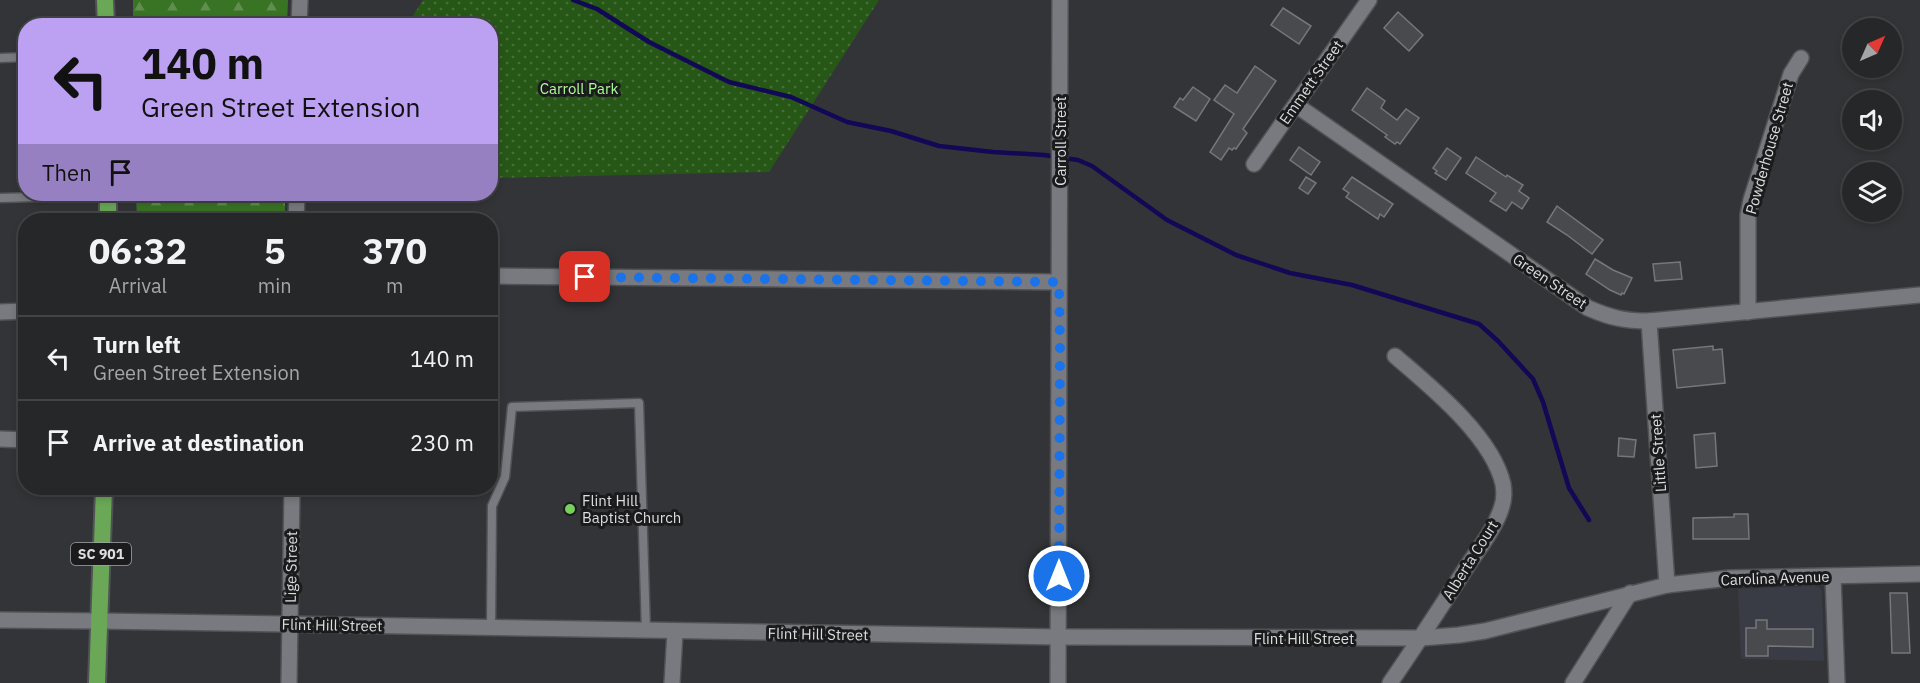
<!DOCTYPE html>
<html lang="en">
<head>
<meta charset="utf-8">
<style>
  body { margin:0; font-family:"IBM Plex Sans",sans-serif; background:#2e2f31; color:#f1f3f6; height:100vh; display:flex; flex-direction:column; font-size:22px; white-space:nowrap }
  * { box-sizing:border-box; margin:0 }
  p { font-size:20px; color:#a4a5a8 }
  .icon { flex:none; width:33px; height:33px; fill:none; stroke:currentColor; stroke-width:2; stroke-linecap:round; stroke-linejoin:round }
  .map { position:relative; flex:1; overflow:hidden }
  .panel { position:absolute; left:18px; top:213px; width:480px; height:282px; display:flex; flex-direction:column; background:#262729; border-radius:24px; box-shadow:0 3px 9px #0003,0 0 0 2px #424446 }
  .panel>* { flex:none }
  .guide { position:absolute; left:18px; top:18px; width:480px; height:183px; border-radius:24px; box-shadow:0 3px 9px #0003,0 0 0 2px #424446; background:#bca0f2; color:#111; overflow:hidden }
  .needle { width:39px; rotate:45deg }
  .buttons { position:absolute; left:1842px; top:18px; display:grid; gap:12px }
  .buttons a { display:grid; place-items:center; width:60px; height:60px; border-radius:50%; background:#262729; box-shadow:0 3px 9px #0003,0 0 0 2px #424446; font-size:30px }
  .pin { position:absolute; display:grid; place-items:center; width:51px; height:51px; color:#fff; margin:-26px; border-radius:12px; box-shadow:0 3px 9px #0006 }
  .me { position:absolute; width:66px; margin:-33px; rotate:0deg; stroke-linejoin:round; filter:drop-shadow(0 0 4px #0008) }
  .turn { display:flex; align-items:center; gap:21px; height:126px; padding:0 24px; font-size:27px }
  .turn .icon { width:78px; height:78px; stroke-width:2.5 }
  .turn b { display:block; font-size:42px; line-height:51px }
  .then { display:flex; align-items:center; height:57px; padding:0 24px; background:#0003; gap:12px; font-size:22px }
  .eta { display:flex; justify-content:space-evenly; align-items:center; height:102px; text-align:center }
  .eta b { font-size:36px; font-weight:800; line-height:42px }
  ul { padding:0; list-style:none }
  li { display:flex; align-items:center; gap:18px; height:84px; padding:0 24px; border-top:2px solid #424446 }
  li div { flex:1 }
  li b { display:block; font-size:22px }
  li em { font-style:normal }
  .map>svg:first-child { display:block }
  .built { fill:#3a3c45 }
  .forest { fill:url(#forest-firs) }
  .park { fill:url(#park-dots) }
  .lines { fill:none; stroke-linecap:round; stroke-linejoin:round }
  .stream { stroke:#110856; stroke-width:4.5 }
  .building { fill:#484a4d; stroke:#75777b; stroke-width:1.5 }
  .service-casing { stroke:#515255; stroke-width:11 }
  .minor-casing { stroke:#515255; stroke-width:18 }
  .tertiary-casing { stroke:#515255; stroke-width:18 }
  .trunk-casing { stroke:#515255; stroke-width:20 }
  .service { stroke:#797a7f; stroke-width:8 }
  .minor { stroke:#797a7f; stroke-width:15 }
  .tertiary { stroke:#797a7f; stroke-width:15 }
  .trunk { stroke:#6aa858; stroke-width:16 }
  .route { stroke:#1a73e8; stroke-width:10; stroke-dasharray:0 18 }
  .poi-dot { fill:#76d25a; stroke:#1b1b1d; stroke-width:2 }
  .labels { text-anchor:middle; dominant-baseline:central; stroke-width:6; stroke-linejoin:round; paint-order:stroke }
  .shield { fill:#1b1b1d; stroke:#a3a4a6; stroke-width:1.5 }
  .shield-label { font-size:14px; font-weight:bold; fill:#dddee0 }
  .street-label { font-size:15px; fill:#dddee0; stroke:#1b1b1d }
  .park-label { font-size:15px; fill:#abfc94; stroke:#1b1b1d }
  .poi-label { font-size:15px; fill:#dddee0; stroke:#1b1b1d; text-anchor:start }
</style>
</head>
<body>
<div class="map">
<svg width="1920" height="683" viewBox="0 0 1920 683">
  <defs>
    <pattern id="forest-firs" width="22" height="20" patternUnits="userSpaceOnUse" patternTransform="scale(1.5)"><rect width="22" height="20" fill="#397425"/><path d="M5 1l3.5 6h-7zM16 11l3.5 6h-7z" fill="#5f8e4f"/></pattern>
    <pattern id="park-dots" width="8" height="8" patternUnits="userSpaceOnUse" patternTransform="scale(1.5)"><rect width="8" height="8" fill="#275716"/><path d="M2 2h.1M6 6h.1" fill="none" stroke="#466f38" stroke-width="1.8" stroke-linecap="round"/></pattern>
  </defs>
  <rect width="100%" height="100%" fill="#333437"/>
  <path class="built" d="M1813 586 1818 587 1822 591 1824 661 1741 659 1738 589Z"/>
  <g class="forest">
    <path d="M133 0H288L287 25H133Z"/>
    <path d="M136 194H285V220H137Z"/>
  </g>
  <path class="park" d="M423 0H879L769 172 491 178 490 26 407 25Z"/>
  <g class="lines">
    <path class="stream" d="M573 0 597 9 649 42 729 82 791 97 847 122 891 131 939 146 993 152 1044 155 1078 160 1092 166 1167 220 1236 255 1290 273 1352 285 1479 324 1498 341 1533 379 1543 402 1569 488 1589 520"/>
  </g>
  <g class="building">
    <path d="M1283 8 1311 26 1299 44 1271 25Z"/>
    <path d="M1398 12 1423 35 1409 51 1384 28Z"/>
    <path d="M1255 66 1276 81 1243 129 1247 133 1236 149 1234 148 1232 150 1229 148 1221 160 1210 152 1234 114 1214 100 1225 85 1237 93Z"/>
    <path d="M1193 87 1210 99 1196 121 1174 107 1180 98 1183 100Z"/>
    <path d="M1367 88 1385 101 1381 108 1397 120 1406 109 1419 118 1400 144 1397 142 1395 144 1385 137 1387 135 1352 110Z"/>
    <path d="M1299 147 1320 162 1311 175 1290 160Z"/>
    <path d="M1447 148 1461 158 1446 180 1435 173 1437 171 1433 168Z"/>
    <path d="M1476 157 1506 177 1507 175 1523 185 1519 191 1529 198 1522 209 1512 202 1506 211 1490 201 1496 193 1466 173Z"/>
    <path d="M1306 177 1316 183 1308 194 1299 188Z"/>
    <path d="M1352 177 1393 204 1384 217 1380 214 1378 219 1346 197 1349 193 1343 189Z"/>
    <path d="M1557 206 1603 240 1592 254 1567 235 1547 222Z"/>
    <path d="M1595 259 1613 270 1632 278 1624 294 1622 293 1621 295 1610 290 1586 274Z"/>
    <path d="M1680 262 1682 279 1655 281 1653 264Z"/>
    <path d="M1713 346V350L1722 349 1725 383 1677 388 1673 350Z"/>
    <path d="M1715 433 1717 466 1696 468 1694 435Z"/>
    <path d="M1619 438 1636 440 1634 457 1618 456Z"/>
    <path d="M1734 514H1748L1749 539H1693V518L1734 517Z"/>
    <path d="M1890 593H1907L1910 653H1892Z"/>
    <path d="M1756 620H1767V629H1813V647L1768 646V656H1746V628H1756Z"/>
  </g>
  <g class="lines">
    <defs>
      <g id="service">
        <path d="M0 58 26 57"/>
        <path d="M0 198 108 195"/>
        <path d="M491 628 492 506 505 477 512 407 639 403 646 631"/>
      </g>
      <g id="minor">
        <path d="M299 26 300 0"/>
        <path d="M1296 105 1588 308C1611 318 1625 321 1649 321"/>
        <path d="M1254 164 1369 0"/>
        <path d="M296 220 297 194"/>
        <path d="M493 276 1059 282"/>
        <path d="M0 312 26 311"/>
        <path d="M1748 312V215L1751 200 1791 74 1801 58"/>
        <path d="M0 439 26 440"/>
        <path d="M1833 576 1837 683"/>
        <path d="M1667 585 1730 578 1920 574"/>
        <path d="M0 620 99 621"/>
        <path d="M289 683 292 488"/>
        <path d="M672 683 675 632"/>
        <path d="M1058 683 1060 0"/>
        <path d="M1390 683C1417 644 1442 605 1468 565 1480 547 1496 527 1502 506 1504 500 1504 490 1503 484 1492 436 1431 387 1395 356"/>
        <path d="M1573 683 1630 593"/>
      </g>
      <path id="tertiary" d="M99 621 1059 637 1421 638 1459 635 1485 631 1667 585 1649 321 1920 295"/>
      <g id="trunk">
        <path d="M105 0 106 26"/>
        <path d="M108 194V220"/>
        <path d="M97 683 104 488"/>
      </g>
    </defs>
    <use href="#service" class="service-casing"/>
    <use href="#minor" class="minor-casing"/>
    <use href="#tertiary" class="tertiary-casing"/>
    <use href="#trunk" class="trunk-casing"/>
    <use href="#service" class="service"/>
    <use href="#minor" class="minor"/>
    <use href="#tertiary" class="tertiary"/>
    <use href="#trunk" class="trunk"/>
  </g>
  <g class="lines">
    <path class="route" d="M585 277 1059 282 1060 344 1059 576"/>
  </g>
  <circle class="poi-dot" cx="570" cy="509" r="6"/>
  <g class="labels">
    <rect class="shield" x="71" y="543" width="60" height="22" rx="4.5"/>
    <g class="shield-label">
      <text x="101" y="554">SC 901</text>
    </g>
    <g class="street-label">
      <text transform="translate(1311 82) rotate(-55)">Emmett Street</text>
      <text transform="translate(1060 141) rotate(-90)">Carroll Street</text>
      <text transform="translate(1769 148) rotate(-74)">Powderhouse Street</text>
      <text transform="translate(1550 281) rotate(34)">Green Street</text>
      <text transform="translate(1658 453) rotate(-94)">Little Street</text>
      <text transform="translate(1470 560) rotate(-58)">Alberta Court</text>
      <text transform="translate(291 567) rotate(-89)">Lige Street</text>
      <text transform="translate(1775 578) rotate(-2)">Carolina Avenue</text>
      <text transform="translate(332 625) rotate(1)">Flint Hill Street</text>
      <text transform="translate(818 634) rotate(1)">Flint Hill Street</text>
      <text x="1304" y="638">Flint Hill Street</text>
    </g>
    <g class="park-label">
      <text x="579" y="88">Carroll Park</text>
    </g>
    <g class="poi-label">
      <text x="582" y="500">Flint Hill<tspan x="582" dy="17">Baptist Church</tspan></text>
    </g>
  </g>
</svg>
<div class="buttons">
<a><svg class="needle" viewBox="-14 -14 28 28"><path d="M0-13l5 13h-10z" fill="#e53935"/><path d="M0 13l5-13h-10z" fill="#a4a5a8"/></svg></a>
<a><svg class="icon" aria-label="sound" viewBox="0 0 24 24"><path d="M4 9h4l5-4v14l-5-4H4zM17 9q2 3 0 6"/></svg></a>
<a><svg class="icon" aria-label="layers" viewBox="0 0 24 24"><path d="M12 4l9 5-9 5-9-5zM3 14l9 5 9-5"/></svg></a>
</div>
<div class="pin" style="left:585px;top:277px;background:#d93025"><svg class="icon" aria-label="arrive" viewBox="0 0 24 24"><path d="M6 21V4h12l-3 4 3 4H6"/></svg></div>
<svg class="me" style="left:1059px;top:576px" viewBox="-20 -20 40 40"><circle r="17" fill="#1a73e8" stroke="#fff" stroke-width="3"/><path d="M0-11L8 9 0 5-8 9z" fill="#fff"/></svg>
<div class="guide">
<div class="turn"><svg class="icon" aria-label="left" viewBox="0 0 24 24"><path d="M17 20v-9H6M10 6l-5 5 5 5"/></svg><div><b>140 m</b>Green Street Extension</div></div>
<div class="then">Then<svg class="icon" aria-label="arrive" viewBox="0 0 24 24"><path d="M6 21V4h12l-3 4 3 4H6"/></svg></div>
</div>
<section class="panel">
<div class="eta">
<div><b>06:32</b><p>Arrival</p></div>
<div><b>5</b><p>min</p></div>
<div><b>370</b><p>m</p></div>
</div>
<ul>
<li><svg class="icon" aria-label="left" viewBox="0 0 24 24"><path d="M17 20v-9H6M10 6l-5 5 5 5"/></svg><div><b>Turn left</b><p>Green Street Extension</p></div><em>140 m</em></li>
<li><svg class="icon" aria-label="arrive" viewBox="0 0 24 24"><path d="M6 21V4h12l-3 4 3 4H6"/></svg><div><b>Arrive at destination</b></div><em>230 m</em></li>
</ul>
</section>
</div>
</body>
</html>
